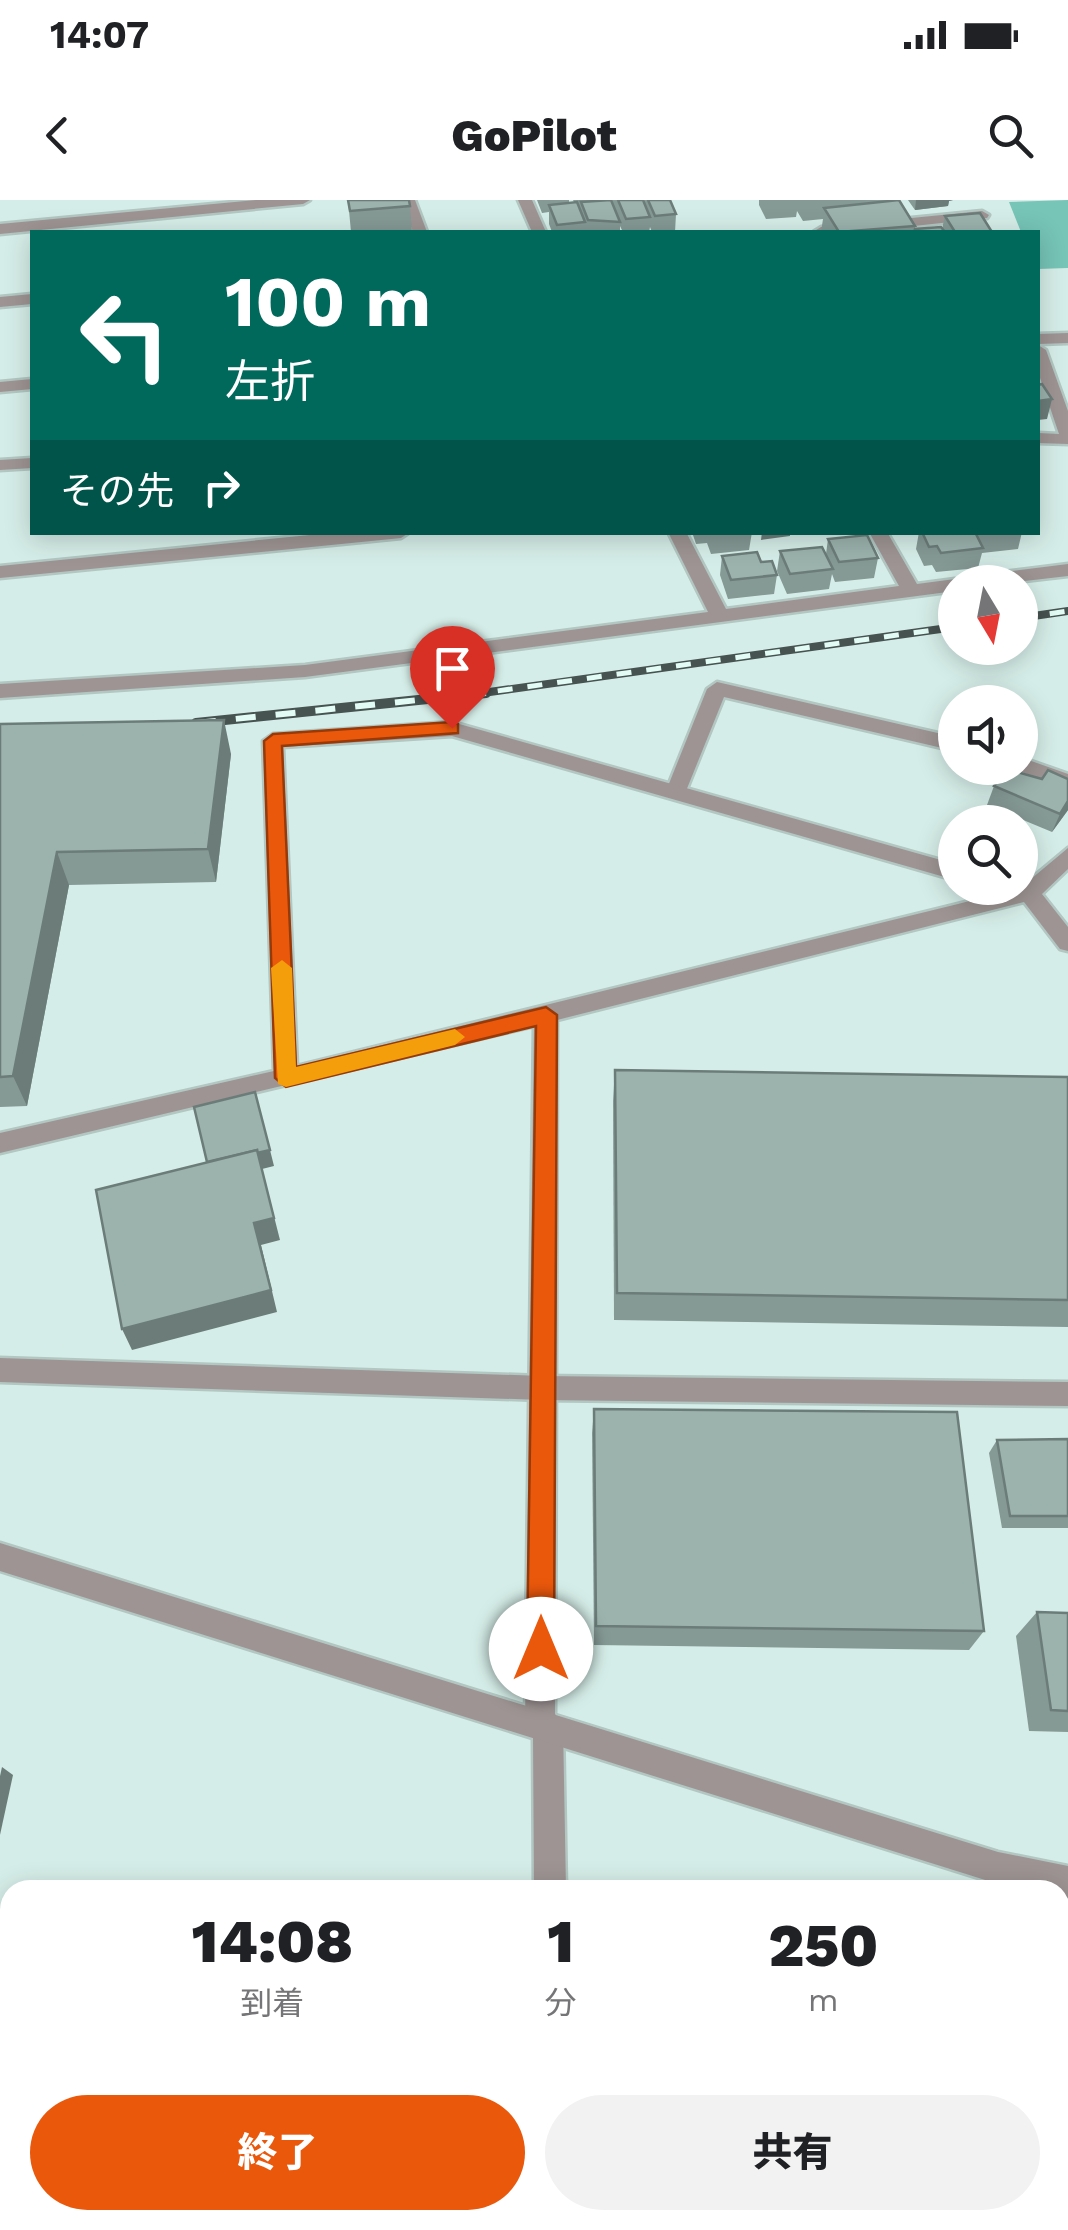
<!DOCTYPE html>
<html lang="ja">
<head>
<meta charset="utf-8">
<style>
  body { margin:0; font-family:"Work Sans","Noto Sans JP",sans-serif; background:#f2f2f2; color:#202124; height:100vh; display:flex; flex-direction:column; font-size:38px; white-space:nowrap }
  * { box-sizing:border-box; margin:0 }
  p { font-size:32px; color:#757577 }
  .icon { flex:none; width:55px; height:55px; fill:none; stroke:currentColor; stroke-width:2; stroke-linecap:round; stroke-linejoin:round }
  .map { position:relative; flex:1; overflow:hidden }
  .side { position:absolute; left:0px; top:1680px; width:1070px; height:350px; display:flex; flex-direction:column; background:#fff; border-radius:30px 30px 0 0; box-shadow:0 5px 25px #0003 }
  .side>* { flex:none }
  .hud { position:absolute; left:30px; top:30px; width:1010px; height:305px; border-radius:0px; box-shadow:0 5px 25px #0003; background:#00695c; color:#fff; overflow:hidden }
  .needle { width:65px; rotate:170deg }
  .tools { position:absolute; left:938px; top:365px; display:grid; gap:20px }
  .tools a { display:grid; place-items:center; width:100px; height:100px; border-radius:50%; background:#fff; box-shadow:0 5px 25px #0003; font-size:50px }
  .pin { position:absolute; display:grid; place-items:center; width:85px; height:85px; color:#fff; margin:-102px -42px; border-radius:50% 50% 50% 0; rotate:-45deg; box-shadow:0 0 10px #0007 }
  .pin .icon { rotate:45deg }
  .me { position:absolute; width:110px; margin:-55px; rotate:0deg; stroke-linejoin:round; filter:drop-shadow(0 0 8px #0008) }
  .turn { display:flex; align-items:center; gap:35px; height:210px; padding:0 30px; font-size:45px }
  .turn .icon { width:130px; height:130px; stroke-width:2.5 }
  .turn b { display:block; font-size:70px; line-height:85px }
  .then { display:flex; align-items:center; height:95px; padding:0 30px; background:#0003; gap:20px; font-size:38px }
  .eta { display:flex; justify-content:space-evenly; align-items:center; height:170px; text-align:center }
  .eta b { font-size:60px; font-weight:800; line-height:70px }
  .primary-button { display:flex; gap:20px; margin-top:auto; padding:20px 30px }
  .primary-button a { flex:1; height:115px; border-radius:60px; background:#ea580c; color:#fff; font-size:40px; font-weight:800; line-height:115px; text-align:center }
  .primary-button a+a { background:#f2f2f2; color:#202124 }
  .status { display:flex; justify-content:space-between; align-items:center; height:70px; padding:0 50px; background:#fff; direction:ltr }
  .status svg { height:28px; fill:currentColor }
  header { display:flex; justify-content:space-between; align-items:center; height:130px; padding:0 30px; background:#fff; font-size:45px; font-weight:800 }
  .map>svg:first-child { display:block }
  .green { fill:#76c5b7 }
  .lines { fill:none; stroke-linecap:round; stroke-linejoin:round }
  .service-casing { stroke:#b2c7c2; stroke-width:5 }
  .minor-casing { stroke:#b2c7c2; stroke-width:5 }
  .tertiary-casing { stroke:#b2c7c2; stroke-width:5 }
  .service { fill:#9e9494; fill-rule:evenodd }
  .minor { fill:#9e9494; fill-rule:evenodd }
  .tertiary { fill:#9e9494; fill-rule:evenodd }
  .rail-far1-casing { stroke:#475351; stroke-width:8 }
  .rail-casing { stroke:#475351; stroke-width:10 }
  .rail-far1 { stroke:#e2fbf5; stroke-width:5; stroke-dasharray:15; stroke-linecap:butt }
  .rail { stroke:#e2fbf5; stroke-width:6; stroke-dasharray:20; stroke-linecap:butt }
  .wall { fill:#859995 }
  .shaded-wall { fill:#6c7d79 }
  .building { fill:#9bb2ad; stroke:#6c7d79; stroke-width:2.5 }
  .route { fill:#ea580c; stroke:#983908; stroke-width:2.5 }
  .slow { fill:#f59e0b }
</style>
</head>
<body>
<div class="status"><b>14:07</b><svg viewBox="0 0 49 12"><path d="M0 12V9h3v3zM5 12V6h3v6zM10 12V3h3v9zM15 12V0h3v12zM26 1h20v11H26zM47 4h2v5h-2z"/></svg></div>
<header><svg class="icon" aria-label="back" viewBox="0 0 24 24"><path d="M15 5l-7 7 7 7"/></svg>GoPilot<svg class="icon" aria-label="search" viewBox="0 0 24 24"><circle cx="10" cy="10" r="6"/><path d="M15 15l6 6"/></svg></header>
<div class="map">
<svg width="1068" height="2030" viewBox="0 0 1068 2030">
  <rect width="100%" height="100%" fill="#d5ede8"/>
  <path class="green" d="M1068 0V68L1038 69V32H1021L1009 2Z"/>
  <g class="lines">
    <defs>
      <g id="service">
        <path d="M1068 133V143L1038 144V134Z"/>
        <path d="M717 482 955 537V551L724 497 686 591 683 596H669L666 591 707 489Z"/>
        <path d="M1020 557 1068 574V589L1013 569 1020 568Z"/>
        <path d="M0 1158 542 1176 1068 1182V1206L542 1200 0 1182Z"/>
      </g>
      <g id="minor">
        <path d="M256 0H310L303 4 0 34V24Z"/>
        <path d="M401 0H415L427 32H413Z"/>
        <path d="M518 0H532L546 32H532Z"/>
        <path d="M982 11 989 15 987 18 859 32H813L821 27Z"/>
        <path d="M32 94V104L0 107V97Z"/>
        <path d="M1038 145 1046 150 1068 211V244L1038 243V233L1059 234 1038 172Z"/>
        <path d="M32 179V189L0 192V182Z"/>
        <path d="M32 258V268L0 270V260Z"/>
        <path d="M340 332H410L401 338 0 378V366Z"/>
        <path d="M668 332H686L726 409 899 386 869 332H887L917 384 955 379 963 382H955V391L305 477 0 498V484L305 465 708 412Z"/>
        <path d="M1068 364V376L1015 382H963L972 376Z"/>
        <path d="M452 522 955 664V680L452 536 283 547 297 866 958 704 1004 692 1002 688H1020V682L1025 684 1068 648V669L1042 694 1068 727V751L1060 749 1024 702 557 820 555 1514 563 1526 566 1690H534L533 1535 525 1523 534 826 0 953V933L274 871 263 541 273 534Z"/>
        <rect x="536" y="2020" width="36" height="10"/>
      </g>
      <path id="tertiary" d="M0 1343 998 1652 1068 1666V1698L1060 1696V1690L998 1684 0 1371Z"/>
    </defs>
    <use href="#service" class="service-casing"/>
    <use href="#minor" class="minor-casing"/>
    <use href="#tertiary" class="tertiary-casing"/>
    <use href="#service" class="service"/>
    <use href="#minor" class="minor"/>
    <use href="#tertiary" class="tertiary"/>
    <defs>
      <g id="rail-far1">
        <path d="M1020 418 1068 411"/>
        <path d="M468 495 955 427"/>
      </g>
      <path id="rail" d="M196 523 486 493"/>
    </defs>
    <use href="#rail-far1" class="rail-far1-casing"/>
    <use href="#rail" class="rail-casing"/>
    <use href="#rail-far1" class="rail-far1"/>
    <use href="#rail" class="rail"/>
  </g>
  <g class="wall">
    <path d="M348 0 410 6 412 32H351Z"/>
    <path d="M537 0H569V3L574 2 573 0H670L676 14 675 32H652L650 27 649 32H623L620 26V32H552L549 24V12L542 13Z"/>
    <path d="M759 0H892L915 26V29H942L945 16 992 32H821L823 19 803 21 797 11 796 17 766 19 759 5Z"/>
    <path d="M908 0H953L949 1 948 6 915 10Z"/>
    <path d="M692 332H752L749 350 711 354 707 343 696 344Z"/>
    <path d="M919 332H1022L1018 349 982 353 978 368 936 372 932 365 924 366 916 349Z"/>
    <path d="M828 339 878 358 874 378 835 382 832 374 829 389 787 394 777 371 780 351 826 354Z"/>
    <path d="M722 356 761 362 777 375 774 394 728 399 720 375Z"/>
    <path d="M0 524 231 554 216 682 69 685 27 906 0 907Z"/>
    <path d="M1042 579 1068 610 1052 632 987 605 994 586Z"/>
    <path d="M615 870 1068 877V1127L614 1120 613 901Z"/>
    <path d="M594 1209 984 1431 969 1450 594 1445 592 1233Z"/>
    <path d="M1068 1239V1328H1002L989 1253 997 1240Z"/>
    <path d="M1037 1412 1068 1413V1532L1029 1531 1016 1436Z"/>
  </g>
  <g class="shaded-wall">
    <path d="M916 0H953L949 1 948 6 915 10Z"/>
    <path d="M1052 199 1047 219 1038 220V201Z"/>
    <path d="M762 332H790V336L761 340Z"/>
    <path d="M224 520 231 554 216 682 208 649Z"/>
    <path d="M1068 601V610L1052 632 1060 614Z"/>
    <path d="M57 652 69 685 27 906 13 876Z"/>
    <path d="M270 950 274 966 262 969 280 1040 261 1045 277 1112 132 1150 122 1129 207 964Z"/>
    <path d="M2 1567 13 1575 0 1635V1576Z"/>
    <path d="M10 1979V2020L13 2030H1Z"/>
    <path d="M175 2020H183L181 2030H173Z"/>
    <path d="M264 2020H270L269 2030H263Z"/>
    <path d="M349 2020H353L352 2030H348Z"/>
  </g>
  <g class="building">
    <path d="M348 0H409L410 6 350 11Z"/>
    <path d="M611 0 620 22 588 20 581 2Z"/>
    <path d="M618 0H643L650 17 626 19Z"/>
    <path d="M648 0H670L676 14 655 16Z"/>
    <path d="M899 0 915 26 839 32 824 8Z"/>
    <path d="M577 2 585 22 557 25 549 5Z"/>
    <path d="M980 13 992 32H955L945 16Z"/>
    <path d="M941 27 945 32H914L915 29Z"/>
    <path d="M1042 184 1052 199 1038 201V185Z"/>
    <path d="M922 332H975L983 348 941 353 937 346 929 347Z"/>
    <path d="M867 335 878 358 839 362 828 339Z"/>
    <path d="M822 347 833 369 790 374 780 351Z"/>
    <path d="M757 352 761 362 772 361 777 375 731 380 722 356Z"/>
    <path d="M224 520 208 649 57 652 13 876 0 877V524Z"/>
    <path d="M1006 569 1042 579 1048 570 1068 579V601L1060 614 994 586Z"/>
    <path d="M615 870 1068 877V1100L617 1093Z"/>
    <path d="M255 892 270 950 257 953V950L207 962 194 907Z"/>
    <path d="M257 950 274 1018 254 1023 271 1090 122 1129 96 990Z"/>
    <path d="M594 1209 957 1212 984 1431 596 1426Z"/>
    <path d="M1068 1239V1316H1010L997 1240Z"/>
    <path d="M1037 1412 1068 1413V1511L1051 1510Z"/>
    <path d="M0 1968H10V1979L1 2030Z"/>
    <path d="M10 2001V2020H91L90 2030H5Z"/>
    <path d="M95 2020H175L173 2030H93Z"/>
    <path d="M181 2020H264L263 2030H180Z"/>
    <path d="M272 2020H349L348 2030H271Z"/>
    <path d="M359 2020H438L437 2030H359Z"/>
    <path d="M445 2020H521L520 2030H444Z"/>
  </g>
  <path class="route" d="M452 522 458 524V533L282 546 296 867 546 807 557 815 554 1449 550 1458 541 1462 531 1458 527 1449 536 826 286 887 275 878 264 541 273 534Z"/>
  <path class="slow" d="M282 760 292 768 296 867 455 829 465 837 455 845 286 887 278 884 271 768Z"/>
</svg>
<div class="tools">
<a><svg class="needle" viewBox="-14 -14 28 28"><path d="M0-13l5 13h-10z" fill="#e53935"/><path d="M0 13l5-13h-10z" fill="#757577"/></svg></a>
<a><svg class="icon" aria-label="sound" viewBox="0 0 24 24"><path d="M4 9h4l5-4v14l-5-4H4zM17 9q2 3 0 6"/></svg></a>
<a><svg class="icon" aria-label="search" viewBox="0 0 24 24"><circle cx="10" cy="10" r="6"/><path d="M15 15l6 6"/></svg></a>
</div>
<div class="pin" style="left:452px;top:528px;background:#d93025"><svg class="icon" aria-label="arrive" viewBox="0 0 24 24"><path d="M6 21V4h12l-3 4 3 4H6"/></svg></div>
<svg class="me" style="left:541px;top:1449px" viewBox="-20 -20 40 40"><circle r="19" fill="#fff"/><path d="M0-13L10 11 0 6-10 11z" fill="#ea580c"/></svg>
<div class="hud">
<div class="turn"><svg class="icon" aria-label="left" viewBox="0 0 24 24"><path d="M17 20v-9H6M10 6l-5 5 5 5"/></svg><div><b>100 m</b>左折</div></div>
<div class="then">その先<svg class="icon" aria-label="right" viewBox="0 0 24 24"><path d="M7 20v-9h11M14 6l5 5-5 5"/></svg></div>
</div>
<section class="side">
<div class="eta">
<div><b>14:08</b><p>到着</p></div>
<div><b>1</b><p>分</p></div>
<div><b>250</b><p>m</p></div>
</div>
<div class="primary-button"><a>終了</a><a>共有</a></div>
</section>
</div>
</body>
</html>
